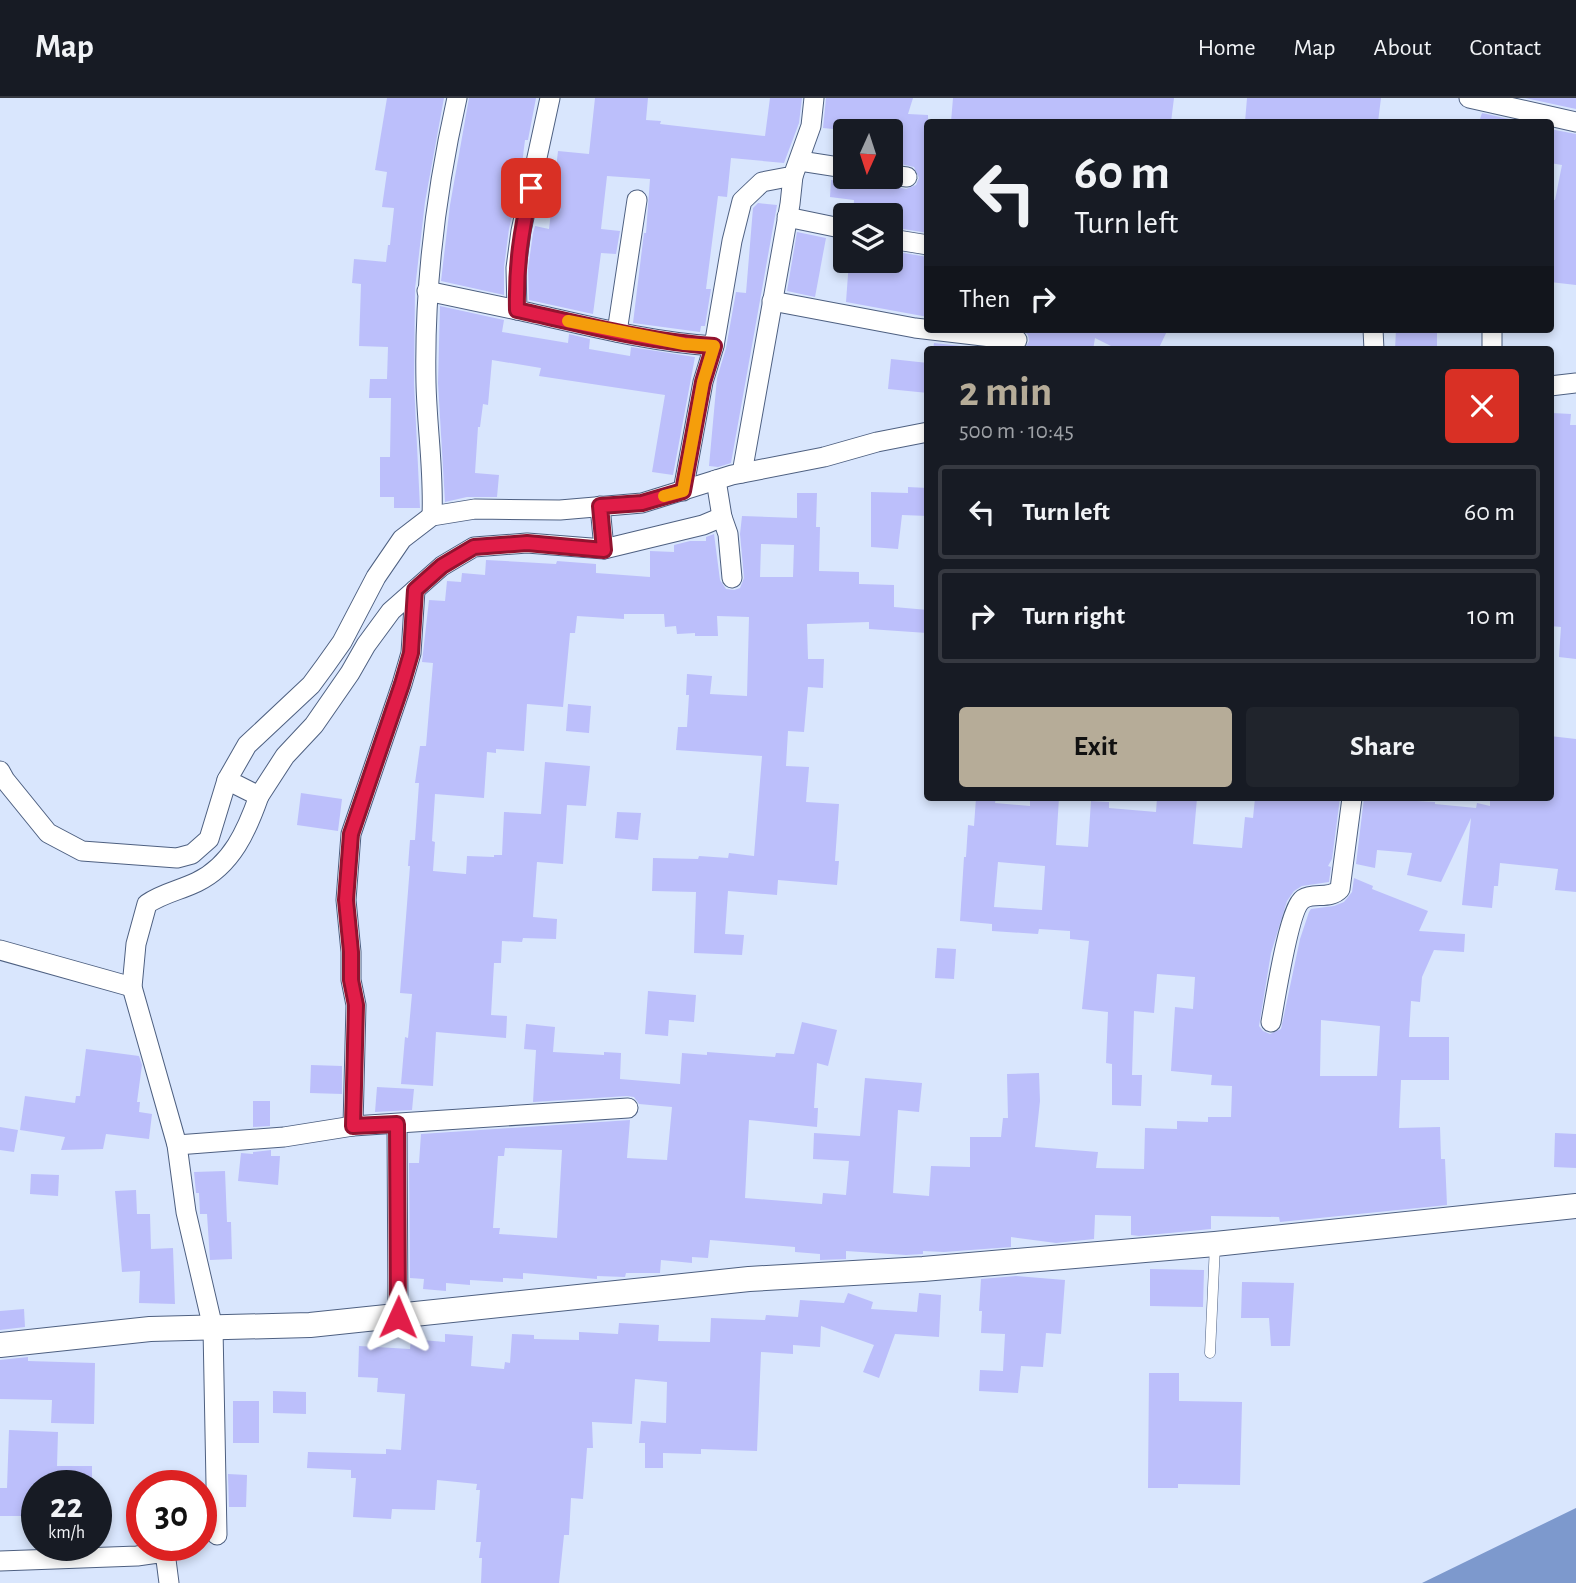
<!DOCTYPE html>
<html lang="en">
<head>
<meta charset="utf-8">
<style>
  body { margin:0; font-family:"Alegreya Sans",sans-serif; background:#20242c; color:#f1f3f6; height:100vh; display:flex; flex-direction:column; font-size:26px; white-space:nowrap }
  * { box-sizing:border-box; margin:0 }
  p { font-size:23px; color:#9ea1a6 }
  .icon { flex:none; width:38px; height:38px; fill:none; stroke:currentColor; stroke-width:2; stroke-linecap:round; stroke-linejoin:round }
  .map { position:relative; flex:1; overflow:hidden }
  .details { position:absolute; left:924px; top:248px; width:630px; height:455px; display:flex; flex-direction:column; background:#171b24; border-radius:7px; box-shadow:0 4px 10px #0003 }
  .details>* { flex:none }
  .banner { position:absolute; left:924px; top:21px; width:630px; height:214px; border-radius:7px; box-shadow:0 4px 10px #0003; background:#171b24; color:#f1f3f6; overflow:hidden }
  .needle { width:46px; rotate:183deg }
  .tools { position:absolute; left:833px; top:21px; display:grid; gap:14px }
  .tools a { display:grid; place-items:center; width:70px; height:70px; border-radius:7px; background:#171b24; box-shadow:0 4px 10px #0003; font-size:35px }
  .speed { position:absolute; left:21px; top:1372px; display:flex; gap:14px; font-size:35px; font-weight:700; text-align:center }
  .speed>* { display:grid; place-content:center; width:91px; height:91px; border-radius:50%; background:#171b24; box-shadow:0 4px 10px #0003; line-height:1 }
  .speed small { font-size:18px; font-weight:400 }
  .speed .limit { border:10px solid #d22; background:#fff; color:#111 }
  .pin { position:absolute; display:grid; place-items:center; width:60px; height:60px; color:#fff; margin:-30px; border-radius:14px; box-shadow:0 4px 10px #0006 }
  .me { position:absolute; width:77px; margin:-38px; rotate:1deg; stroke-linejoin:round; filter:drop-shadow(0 0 5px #0008) }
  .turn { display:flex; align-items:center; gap:24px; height:147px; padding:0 35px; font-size:32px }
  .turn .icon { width:91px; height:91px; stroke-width:2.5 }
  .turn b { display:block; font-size:49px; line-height:60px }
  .then { display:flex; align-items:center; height:66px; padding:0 35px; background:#0003; gap:14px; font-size:26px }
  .round { display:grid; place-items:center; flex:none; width:74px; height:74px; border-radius:7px; background:#20242c }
  .overview { display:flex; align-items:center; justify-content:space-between; height:119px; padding:0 35px }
  h1 { font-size:42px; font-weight:700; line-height:52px; color:#b6ac98 }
  .cta { display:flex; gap:14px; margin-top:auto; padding:14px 35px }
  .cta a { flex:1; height:80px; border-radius:7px; background:#b6ac98; color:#111; font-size:28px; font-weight:700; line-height:80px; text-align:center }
  .cta a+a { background:#20242c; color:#f1f3f6 }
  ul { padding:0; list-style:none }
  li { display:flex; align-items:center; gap:21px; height:94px; margin:0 14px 10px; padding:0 21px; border:4px solid #363941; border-radius:7px }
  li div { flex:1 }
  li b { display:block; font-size:26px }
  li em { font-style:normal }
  header { display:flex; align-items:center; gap:42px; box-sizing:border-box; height:98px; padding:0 35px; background:#171b24; border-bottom:2px solid #363941 }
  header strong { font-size:33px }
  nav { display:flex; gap:38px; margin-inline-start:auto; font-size:24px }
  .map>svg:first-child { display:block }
  .water { fill:#7d99cd }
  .building { fill:#bcbffb; fill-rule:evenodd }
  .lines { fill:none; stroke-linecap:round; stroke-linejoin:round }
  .service-casing { stroke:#4e6081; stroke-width:11 }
  .minor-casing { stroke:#4e6081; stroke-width:21 }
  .tertiary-casing { stroke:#4e6081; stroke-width:26 }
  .service { stroke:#fff; stroke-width:10 }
  .minor { stroke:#fff; stroke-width:19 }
  .tertiary { stroke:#fff; stroke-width:24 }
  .route-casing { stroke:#92132f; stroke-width:18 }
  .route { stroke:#e11d48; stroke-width:12 }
  .slow { stroke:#f59e0b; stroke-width:12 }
</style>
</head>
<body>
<header>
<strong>Map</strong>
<nav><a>Home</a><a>Map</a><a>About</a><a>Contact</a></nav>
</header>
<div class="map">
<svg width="1576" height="1485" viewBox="0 0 1576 1485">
  <rect width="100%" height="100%" fill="#d9e6fd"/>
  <path class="water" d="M1576 1410V1485H1421H1422Z"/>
  <g class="building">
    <path d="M387 0H444L425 104 415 191 414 285 420 410H394V399H380V359H390L391 300H369L370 281H387L388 249 359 248 361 186 352 185 354 161 386 164 388 147H390L394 110 382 109 387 74 375 72Z"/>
    <path d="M469 0H536L528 42H525L520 82 509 131 504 169V197L441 183 450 107Z"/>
    <path d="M595 0H648L646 22 661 23 660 26 765 38 770 0H802L799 25 784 65 731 60 727 99 718 98 706 191H711L705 228H701L700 234 633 225 641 159 644 135H646L650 81 607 78 601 131 620 133 616 156 601 155 593 216 529 202 528 171 533 135 535 128 549 131 558 53 589 56Z"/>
    <path d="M826 0H913L908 16 928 17V135L891 129V117H853L854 102 830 99 831 82 883 86 906 91 916 87 919 80 914 69 896 65 897 56 891 55V33H853L823 30Z"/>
    <path d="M953 0H1174L1171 24H951Z"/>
    <path d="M1247 0H1381L1378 24 1269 23 1268 24H1245Z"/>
    <path d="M1525 0H1576V11Z"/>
    <path d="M1482 15 1522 24H1479Z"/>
    <path d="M1550 31 1576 36V187L1550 184V101L1555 102 1562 67 1550 65Z"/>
    <path d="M758 105 777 107 731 365 718 369 709 368 717 280 726 250 736 194 746 195 753 110Z"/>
    <path d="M797 134 826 140 815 199 787 193Z"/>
    <path d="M891 153 928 159V219L846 204 849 163H891Z"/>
    <path d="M440 208 504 222 502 234 568 245 569 236 590 241 589 251 630 258 631 249 695 259 673 377 652 374 665 297 539 278 541 270 492 262 488 307 483 306 480 329H478L475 375 499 377 497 399H467L445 404 438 285Z"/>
    <path d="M1022 231H1168L1158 252H1119L1095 240 1093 252H1024L1029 243 1028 237Z"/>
    <path d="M1396 231H1437V252H1395Z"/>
    <path d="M934 245 997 252H933Z"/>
    <path d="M891 261 928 265V295L888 291Z"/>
    <path d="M1552 315 1571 316 1570 327H1576V561L1559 559 1561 529 1550 528Z"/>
    <path d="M908 389 928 390V418L902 417 898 451 871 449V394L908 395Z"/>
    <path d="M797 395H817L816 429H820L819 473 859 474V486L894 487V509L928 512 927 535 869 531V524L807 526 808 561H824L823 590 808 589 804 634 788 633 786 668 809 669 806 704 839 706 835 763H839L837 787 778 782 777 797 728 793 725 836 744 837 742 857 694 855 696 794 652 793 653 760 698 761 699 758 728 760 729 755 754 758 762 658 676 652 678 629H687L689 597H686L687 576 712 578 710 596 747 598 749 519 717 518 718 538H695V535L677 536 676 528 665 529 664 516H624V521L577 518 575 535H570L563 609 527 606 524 653 496 651V655L487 654 484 700 435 696 432 743 435 744 433 773 466 776 467 758 494 759V757H502L504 714 541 716 545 664 590 668 586 708 567 707 563 766 537 764 533 819 557 821 556 841 523 840 522 844 502 843 501 865H494L491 917 507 918 506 940 436 934 433 988 401 986 405 939 408 940 412 896 400 895 410 768H408L410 742H415L419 685H415L420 648H426L433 565 422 564 429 502 445 503 447 483 461 484 462 475 485 477 486 462 556 466 557 463 596 466V475L650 479V453L674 454V447L690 443H706V439L714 436 720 482 726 491 734 492 740 490 744 480 740 436 742 418 797 420ZM761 446 794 447 793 479H760Z"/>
    <path d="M568 606 591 608 589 635 566 633Z"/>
    <path d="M1550 638 1576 641V794L1555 792 1558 771 1500 765 1498 788H1494L1492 810 1462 807 1471 720 1441 784 1407 777 1412 755 1377 752 1375 770 1356 766 1364 700 1435 704V706L1476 710 1477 705 1490 708V700H1550Z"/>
    <path d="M301 695 342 701 338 733 297 727Z"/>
    <path d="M976 700H996L995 705 1030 708V700H1059L1056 747 1088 749 1091 703 1109 704V710L1156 714 1157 700H1197L1193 746 1242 750 1245 719 1253 720 1255 700H1340L1332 761 1328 768 1331 769 1329 784 1302 788 1294 793 1287 803 1271 855 1259 928 1263 933 1270 936 1281 931 1300 841 1309 814 1311 811 1334 808 1344 804 1352 794 1354 780 1373 788 1372 791 1428 813 1419 833 1465 836 1464 854 1434 852 1422 879 1420 904 1411 903 1409 939H1449V982H1401L1399 1030 1440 1029 1441 1061H1445L1447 1107 1280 1124 1279 1119 1211 1118V1131L1139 1138 1131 1137V1118L1095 1117 1094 1141 1056 1145 1011 1139V1149L944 1154 923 1153V1156L906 1157 846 1153V1161L820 1162V1156L795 1154V1149L710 1142 708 1160 692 1159V1165L661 1162 660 1175H626L625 1179 597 1178V1181L523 1175V1181L503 1180V1184L470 1182V1187L446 1185V1193L423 1191 424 1181 410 1180 409 1065H419L421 1036 630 1022 627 1060 667 1062 672 1009 639 1006 634 999 627 998 533 1004 536 952 524 951 526 926 555 929 553 954 604 957V954L621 955 620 981 680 986 682 955 707 957V954L775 959 776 955 794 956 802 924 837 932 828 968 817 965 814 1010H818L817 1029 749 1022 745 1100 822 1106 823 1095 846 1097 849 1063 813 1061 814 1035 860 1038 865 980 922 985 919 1014 898 1012 893 1095 929 1098 931 1068 970 1069V1039H1001L1003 1020H1008L1007 976 1039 975 1040 1003 1035 1049 1098 1054 1096 1070 1144 1071 1145 1030 1177 1031V1023L1208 1024V1019H1231L1232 988 1211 987 1212 977 1171 973 1175 909 1193 911 1195 879 1157 876 1154 915 1134 913 1132 977H1142L1141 1008 1112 1007V966L1106 965 1108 914 1082 911 1089 843 1070 841V833L1039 831 1038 836 992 833V826L960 823 964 759H966L968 727 974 728ZM998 764 1045 768 1042 812 994 809ZM1321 922 1380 928 1377 978H1320ZM505 1050 562 1052 557 1140 499 1136 500 1130H493L498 1058H504Z"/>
    <path d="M617 714 641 715 638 742 615 740Z"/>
    <path d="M937 850 956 851 954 881 935 880Z"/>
    <path d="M648 893 696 897 694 924 669 922 668 938 645 936Z"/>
    <path d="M86 951 139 958 142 967 137 1004H140L139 1014 152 1016 149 1041 106 1036 103 1051 61 1052 65 1039 20 1032 25 998 75 1005 76 998H80Z"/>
    <path d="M311 967 342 968V996L310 995Z"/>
    <path d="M377 989 414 991 412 1012 375 1014Z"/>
    <path d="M253 1003H270V1028L253 1029Z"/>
    <path d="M0 1029 18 1032 14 1054 0 1052Z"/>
    <path d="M1555 1035 1576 1036V1070L1554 1069Z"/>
    <path d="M271 1052V1058H280L278 1087 238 1083 241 1055 253 1056V1054Z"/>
    <path d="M225 1073 227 1124H231L232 1161 210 1162 207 1116H200L199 1095H196L194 1074Z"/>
    <path d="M31 1076 59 1077 58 1098 30 1096Z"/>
    <path d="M136 1092 137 1116H150L151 1151 173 1150 175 1206 139 1205 140 1173 122 1174 115 1093Z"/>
    <path d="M1150 1171 1204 1172 1203 1209 1150 1208Z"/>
    <path d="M1016 1178 1065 1182 1061 1236 1046 1235 1043 1269 1021 1268 1018 1295 979 1293 980 1272 1003 1273 1005 1236 981 1235 982 1213H979L981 1181Z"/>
    <path d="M1242 1184 1294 1185 1290 1248H1271L1269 1220H1241Z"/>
    <path d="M848 1195 873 1204 871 1211 917 1214 919 1195 941 1197 939 1239 895 1236 879 1280 863 1274 874 1247 821 1228 820 1249 793 1247V1256L761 1254 757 1353 701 1351V1356L663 1355V1370H645V1345H639L641 1323 666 1325 667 1284 635 1281 632 1326 592 1324 593 1350H587L583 1401 571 1400 569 1437H564L559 1485H481L482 1460H479L481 1444H476L480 1392H476L477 1386 437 1382 435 1412 392 1411 391 1421 353 1419 356 1380H351V1372L307 1370 308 1354 386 1356V1351L401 1352 405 1296 377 1294 378 1280 358 1279 359 1248 410 1251 411 1241 445 1244V1236L473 1238 471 1268 504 1271 505 1264 510 1265 512 1236 534 1237V1241L579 1242V1234L618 1236 619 1225 659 1227 658 1243 710 1244 711 1220 765 1222 766 1217 798 1219 800 1202 844 1205Z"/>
    <path d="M24 1211 25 1229 0 1232V1213Z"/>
    <path d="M28 1259V1263L95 1265 94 1326 51 1325 52 1302 0 1301V1262Z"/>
    <path d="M1149 1275H1179V1303L1242 1304 1240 1387 1178 1386V1390H1148Z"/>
    <path d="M273 1293 306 1294V1316L273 1315Z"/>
    <rect x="233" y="1303" width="26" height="42"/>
    <path d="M9 1332 58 1334 57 1368H92V1386L37 1387V1413H28V1418H0V1390H7Z"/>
    <path d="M228 1376 247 1377 246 1409H229Z"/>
  </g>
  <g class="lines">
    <defs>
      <path id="service" d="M1210 1255 1215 1147"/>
      <g id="minor">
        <path d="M550 0 521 133 516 170 517 212C582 226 647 244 714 248L732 143 742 103 762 84 793 78 811 28 814 0"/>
        <path d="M1469 0 1576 24"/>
        <path d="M800 63 845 70"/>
        <path d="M891 77 907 79"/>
        <path d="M787 119 845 131"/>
        <path d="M891 141 928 147"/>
        <path d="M427 193 517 212"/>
        <path d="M772 203 915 230 1017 242"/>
        <path d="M1373 231 1374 252"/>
        <path d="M617 234 637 102"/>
        <path d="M1492 252V231"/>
        <path d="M1550 288 1576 285"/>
        <path d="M742 375 790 106 793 78"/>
        <path d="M716 382 722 419 728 436 732 480"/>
        <path d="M683 393 703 284 714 248"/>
        <path d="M600 408 604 451"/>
        <path d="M432 418C434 373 427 330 426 285 424 189 436 93 457 0"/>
        <path d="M0 673 5 682 48 735 82 753 177 760 192 756 209 741 227 682"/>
        <path d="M259 698 285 658 314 627 350 575 366 547 391 513 442 468 474 449 527 445 604 451 703 427 722 419"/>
        <path d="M0 852 132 889"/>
        <path d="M1271 924C1275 903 1289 810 1303 801 1314 794 1330 802 1340 791L1352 700"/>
        <path d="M397 1026 398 1219"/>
        <path d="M353 1028 628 1010"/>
        <path d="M177 1047 284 1039 353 1028 356 907 351 882V854L346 802 351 736 402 586 411 555 415 492"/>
        <path d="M217 1437 213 1230 186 1114 177 1047 132 889 136 846 147 806C163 795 181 792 197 784 232 767 247 732 259 698L227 682 247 647 311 587 325 568 342 544 376 479 402 441 432 418 475 411 560 412 642 405 732 377 824 359 877 344 928 334"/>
        <path d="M0 1463 137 1458 165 1454 169 1485"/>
      </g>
      <path id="tertiary" d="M0 1247 150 1231 310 1227 749 1181 923 1171 1215 1146 1576 1108"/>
    </defs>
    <use href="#service" class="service-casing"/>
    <use href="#minor" class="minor-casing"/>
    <use href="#tertiary" class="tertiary-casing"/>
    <use href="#service" class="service"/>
    <use href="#minor" class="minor"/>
    <use href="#tertiary" class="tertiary"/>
  </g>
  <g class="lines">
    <defs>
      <path id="route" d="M398 1219 397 1026 353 1028 356 907 351 882V854L346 802 351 736 402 586 411 555 415 492 442 468 474 449 527 445 604 452 600 408 642 405 683 393 703 284 714 248C647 244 582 226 517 212 516 167 521 134 531 90"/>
    </defs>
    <use href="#route" class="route-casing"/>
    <use href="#route" class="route"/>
    <path class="slow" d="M568 223 684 246 714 248 703 284 683 393 664 398"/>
  </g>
</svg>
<div class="tools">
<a><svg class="needle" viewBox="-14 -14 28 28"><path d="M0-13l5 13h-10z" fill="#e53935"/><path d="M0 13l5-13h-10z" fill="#9ea1a6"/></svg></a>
<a><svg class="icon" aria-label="layers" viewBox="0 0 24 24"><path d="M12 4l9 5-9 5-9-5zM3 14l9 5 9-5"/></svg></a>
</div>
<div class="speed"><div>22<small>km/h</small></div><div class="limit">30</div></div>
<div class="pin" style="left:531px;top:90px;background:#d93025"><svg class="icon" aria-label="arrive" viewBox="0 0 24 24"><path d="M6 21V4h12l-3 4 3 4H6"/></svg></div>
<svg class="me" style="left:398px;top:1219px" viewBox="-20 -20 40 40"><path d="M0-17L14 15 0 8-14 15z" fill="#e11d48" stroke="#fff" stroke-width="4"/></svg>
<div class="banner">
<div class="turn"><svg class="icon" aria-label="left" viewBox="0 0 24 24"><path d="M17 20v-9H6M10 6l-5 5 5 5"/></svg><div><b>60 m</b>Turn left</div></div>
<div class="then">Then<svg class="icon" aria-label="right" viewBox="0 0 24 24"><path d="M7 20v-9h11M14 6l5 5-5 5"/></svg></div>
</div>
<section class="details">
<div class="overview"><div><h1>2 min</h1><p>500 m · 10:45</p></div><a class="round" style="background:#d93025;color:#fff"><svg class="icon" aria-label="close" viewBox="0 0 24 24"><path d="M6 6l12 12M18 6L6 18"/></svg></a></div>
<ul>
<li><svg class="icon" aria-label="left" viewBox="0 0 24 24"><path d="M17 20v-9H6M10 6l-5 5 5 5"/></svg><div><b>Turn left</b></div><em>60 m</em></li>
<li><svg class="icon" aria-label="right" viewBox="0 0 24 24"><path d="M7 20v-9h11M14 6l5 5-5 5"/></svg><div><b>Turn right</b></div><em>10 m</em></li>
</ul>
<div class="cta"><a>Exit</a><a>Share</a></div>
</section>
</div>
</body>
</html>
